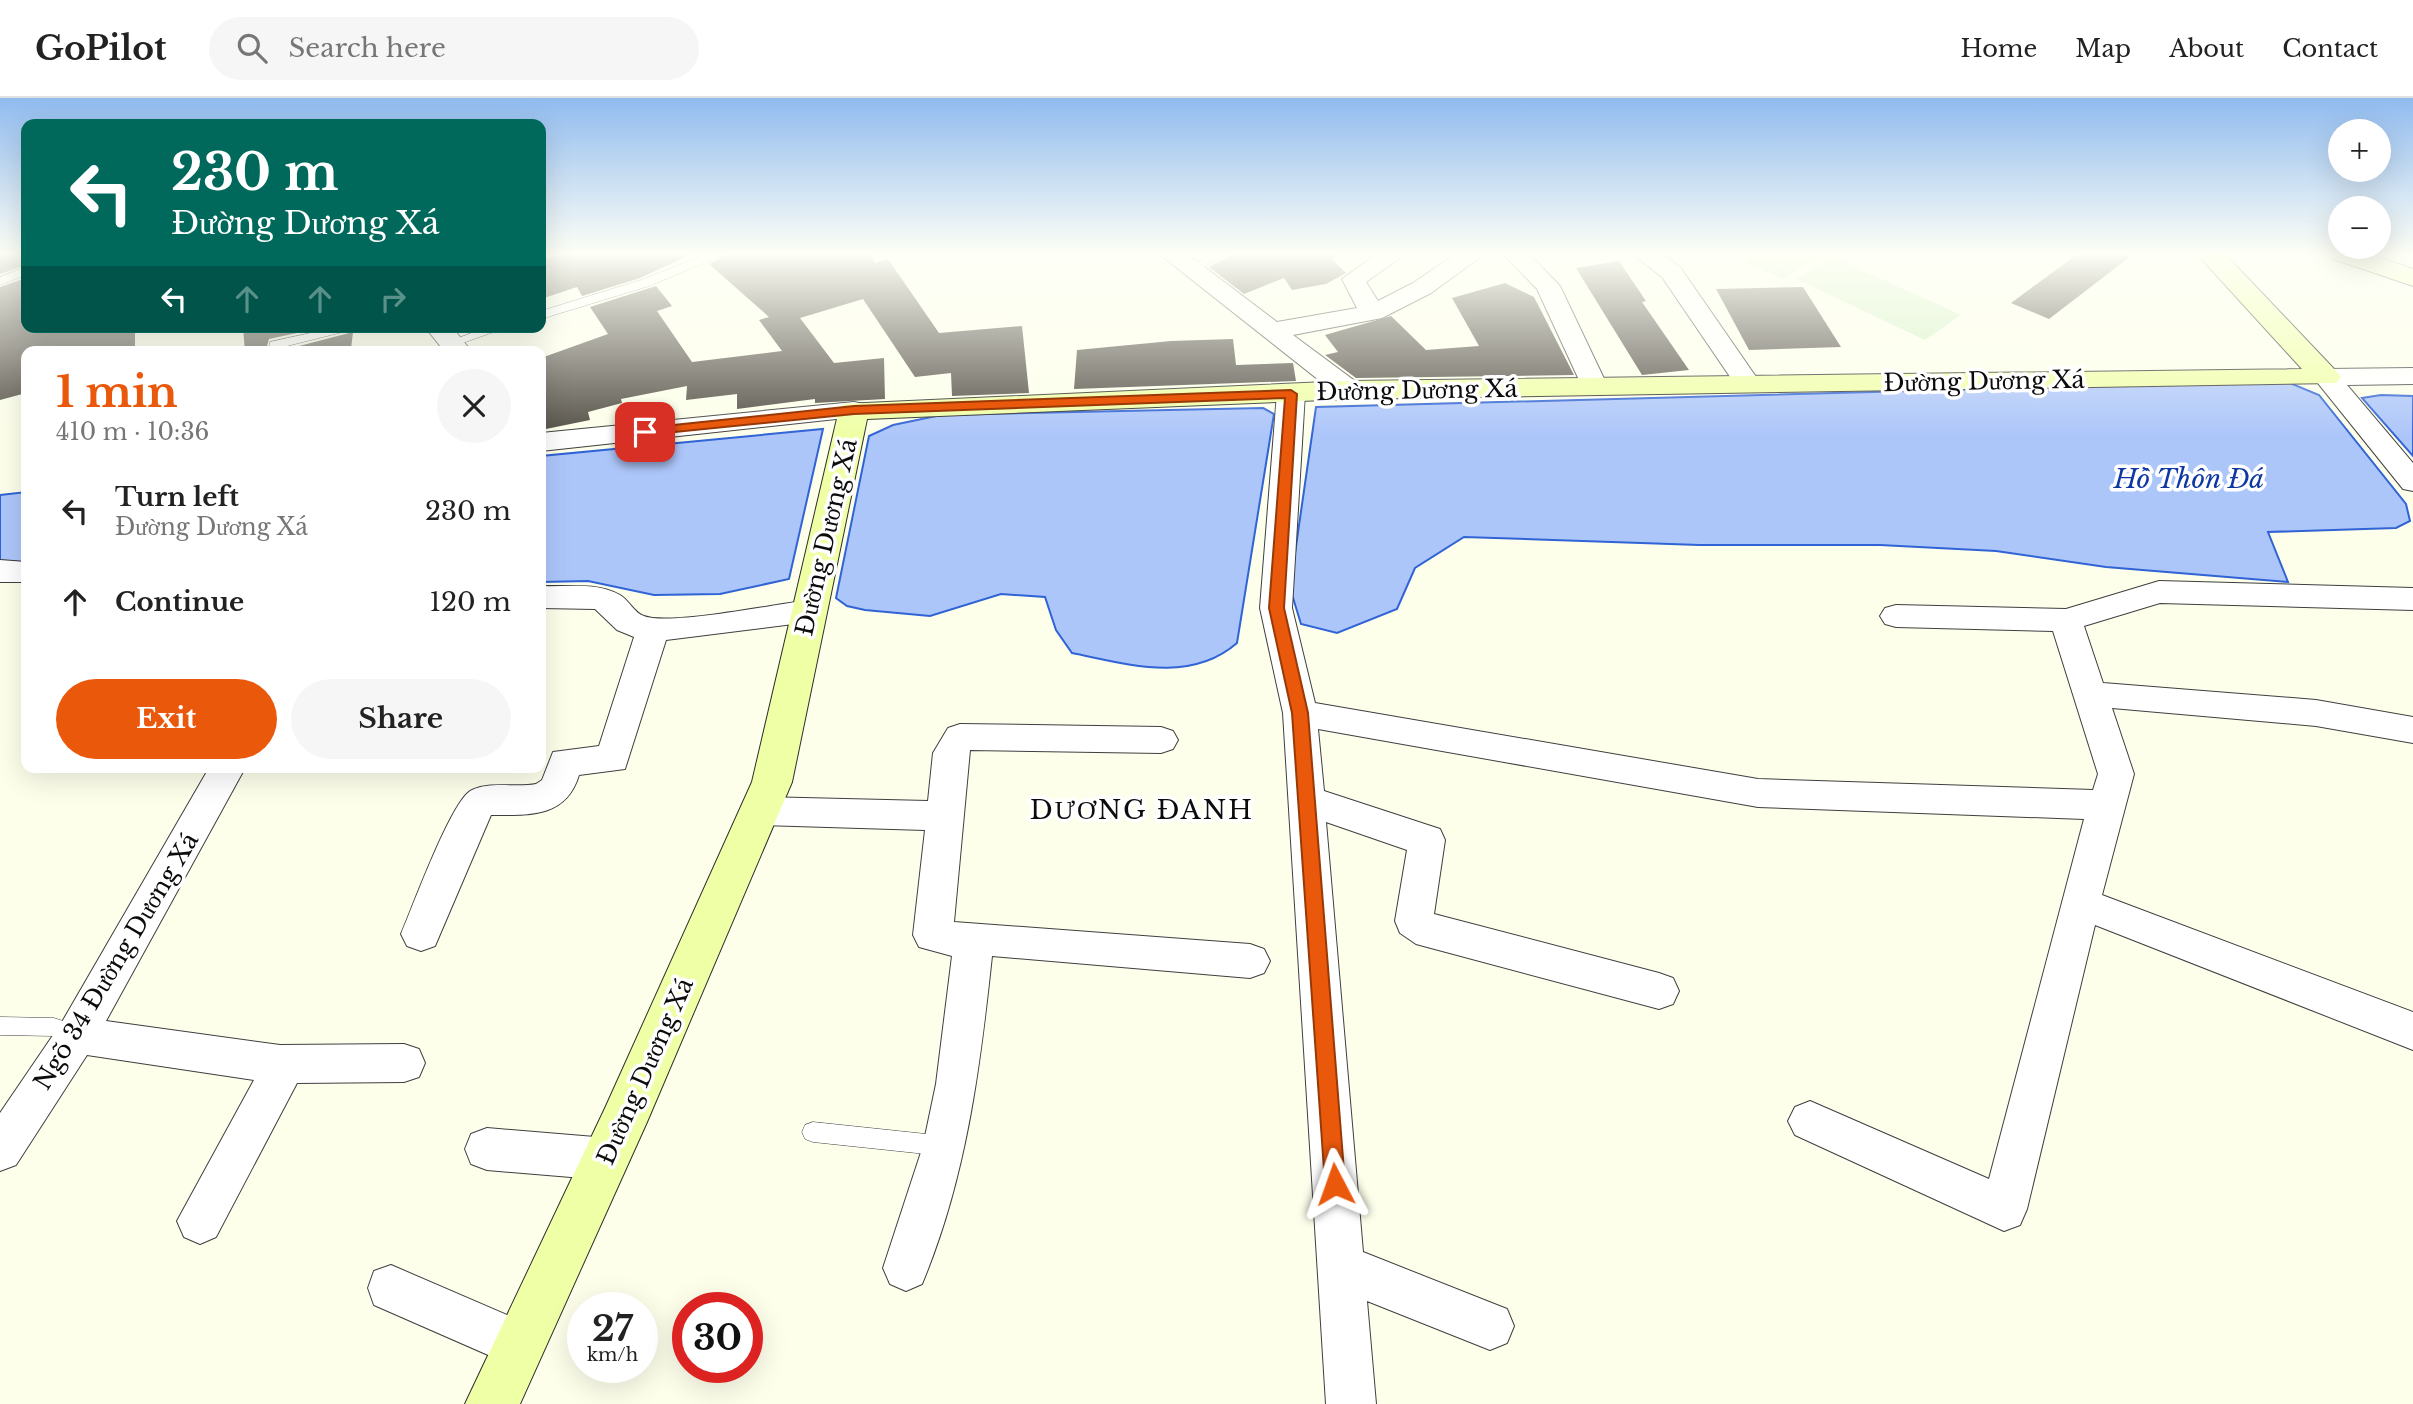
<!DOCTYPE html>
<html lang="en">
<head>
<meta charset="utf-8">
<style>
  body { margin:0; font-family:"Libre Baskerville",serif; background:#f6f6f6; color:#222; height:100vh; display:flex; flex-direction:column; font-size:26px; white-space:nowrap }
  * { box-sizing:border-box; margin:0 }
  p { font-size:23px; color:#767676 }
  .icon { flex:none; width:38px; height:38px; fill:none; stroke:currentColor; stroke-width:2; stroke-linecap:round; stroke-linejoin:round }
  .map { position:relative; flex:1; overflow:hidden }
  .sheet { position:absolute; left:21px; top:248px; width:525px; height:427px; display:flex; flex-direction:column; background:#fff; border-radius:14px; box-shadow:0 7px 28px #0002 }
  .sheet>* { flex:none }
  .guide { position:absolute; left:21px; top:21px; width:525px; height:214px; border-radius:14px; box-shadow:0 7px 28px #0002; background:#00695c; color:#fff; overflow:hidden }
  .controls { position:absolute; left:2328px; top:21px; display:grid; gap:14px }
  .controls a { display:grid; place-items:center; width:63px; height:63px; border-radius:50%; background:#fff; box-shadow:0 7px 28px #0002; font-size:35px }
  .speed { position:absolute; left:567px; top:1194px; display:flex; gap:14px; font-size:35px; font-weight:700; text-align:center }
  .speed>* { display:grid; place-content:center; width:91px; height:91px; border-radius:50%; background:#fff; box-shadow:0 7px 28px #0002; line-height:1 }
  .speed small { font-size:18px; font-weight:400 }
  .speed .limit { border:10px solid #d22; background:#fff; color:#111 }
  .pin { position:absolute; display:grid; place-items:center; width:60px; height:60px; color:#fff; margin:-30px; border-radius:14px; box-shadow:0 4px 10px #0006 }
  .me { position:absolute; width:77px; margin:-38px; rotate:356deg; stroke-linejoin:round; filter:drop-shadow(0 0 5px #0008) }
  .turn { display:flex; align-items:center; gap:24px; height:147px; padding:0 35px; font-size:32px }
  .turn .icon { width:91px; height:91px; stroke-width:2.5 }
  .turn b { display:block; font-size:49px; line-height:60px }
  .lanes { display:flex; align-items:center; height:66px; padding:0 35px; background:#0003; justify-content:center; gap:35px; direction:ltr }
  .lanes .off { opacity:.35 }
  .round { display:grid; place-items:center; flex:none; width:74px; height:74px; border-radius:37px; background:#f6f6f6 }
  .summary { display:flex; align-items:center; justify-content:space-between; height:119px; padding:0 35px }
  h1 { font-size:42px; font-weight:700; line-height:52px; color:#ea580c }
  .primary-button { display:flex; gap:14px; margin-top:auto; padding:14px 35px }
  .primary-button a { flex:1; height:80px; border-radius:42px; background:#ea580c; color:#fff; font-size:28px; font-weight:700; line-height:80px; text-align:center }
  .primary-button a+a { background:#f6f6f6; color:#222 }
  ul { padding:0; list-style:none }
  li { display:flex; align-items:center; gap:21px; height:91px; padding:0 35px }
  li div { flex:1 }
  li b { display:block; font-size:26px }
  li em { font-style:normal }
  header { display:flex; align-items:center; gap:42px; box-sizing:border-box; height:98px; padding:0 35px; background:#fff; border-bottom:2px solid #e0e0e0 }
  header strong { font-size:33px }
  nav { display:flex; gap:38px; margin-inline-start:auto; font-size:24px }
  .search { width:490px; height:63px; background:#f6f6f6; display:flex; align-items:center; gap:18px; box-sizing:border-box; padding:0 24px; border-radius:38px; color:#767676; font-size:26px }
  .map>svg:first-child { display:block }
  .pitch { fill:#d5f2c5 }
  .water { fill:#adc6fa; stroke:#3063d5; stroke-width:2 }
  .building { fill:#555148 }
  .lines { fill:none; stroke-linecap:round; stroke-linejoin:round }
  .lane-casing { stroke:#3f3f3f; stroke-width:1 }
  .street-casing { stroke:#3f3f3f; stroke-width:2 }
  .secondary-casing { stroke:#2e2e2e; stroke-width:2 }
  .lane { fill:#fff; fill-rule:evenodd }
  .street { fill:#fff; fill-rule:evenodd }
  .secondary { fill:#efffa6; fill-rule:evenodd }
  .route { fill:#ea580c; stroke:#983908; stroke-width:2 }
  .labels { text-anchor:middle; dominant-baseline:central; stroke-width:7; stroke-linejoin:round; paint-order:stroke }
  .street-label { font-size:24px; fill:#0c0c0c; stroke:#fff }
  .water-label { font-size:26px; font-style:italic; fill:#0f38a4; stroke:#fff }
  .neighbourhood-label { font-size:26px; letter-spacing:2px; fill:#0c0c0c; stroke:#fff }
</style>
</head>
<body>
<header>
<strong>GoPilot</strong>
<div class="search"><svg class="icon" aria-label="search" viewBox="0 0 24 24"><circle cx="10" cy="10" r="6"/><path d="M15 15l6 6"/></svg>Search here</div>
<nav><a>Home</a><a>Map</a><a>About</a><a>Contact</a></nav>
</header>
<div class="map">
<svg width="2413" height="1306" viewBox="0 0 2413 1306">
  <rect width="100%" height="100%" fill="#fdffeb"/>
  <g class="pitch">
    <path d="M1757 155H1824L1782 181 1744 163Z"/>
    <path d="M1833 159 1961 217 1925 242 1796 181Z"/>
  </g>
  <g class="water">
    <path d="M2285 283 2319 297 2406 406 2410 423 2396 430 2268 434 2288 484 2106 469 1996 453 1880 447H1699L1464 439 1415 470 1397 511 1337 535 1301 526 1290 490 1316 309Z"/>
    <path d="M2381 297 2413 298V358L2362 300Z"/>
    <path d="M1263 310 1274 316 1237 545C1190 586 1127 566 1072 555L1056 532 1045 499 1001 496 930 518 865 512 847 508 836 500 869 338 893 327 941 317Z"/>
    <path d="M823 331 789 481 720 496 654 497 588 483 541 484V358Z"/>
    <path d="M26 394V464L0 463V397Z"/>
  </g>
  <g class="building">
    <path d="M0 155H26V167L0 176Z"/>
    <path d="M563 155H694L640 180 582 198 577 189 541 201V163Z"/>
    <path d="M730 155H870L875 165 888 161 939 235 1022 228 1029 295 952 298 951 275 915 279 863 201 800 220 834 265 884 260 885 301 815 305V301L737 311V296L686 302 687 288 621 301 622 305 588 314 590 322 541 332V260L608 236 590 209 656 188 672 208 657 213 692 264 782 253 759 222 769 219 709 166Z"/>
    <path d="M1236 155H1342L1332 161 1346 175 1326 186 1292 192 1284 180 1244 196 1209 169Z"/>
    <path d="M2079 155H2135L2049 221 2011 205Z"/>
    <path d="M1619 163 1646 203 1642 204 1689 272 1642 277 1576 170Z"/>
    <path d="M26 180V229H135V254H26V295L0 302V189Z"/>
    <path d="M1505 185 1534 199 1574 277 1356 280 1325 257 1338 254 1325 237 1391 218 1426 252 1479 248 1452 200Z"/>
    <path d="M1803 189 1841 249 1749 252 1716 191Z"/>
    <path d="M243 229H325L269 241 267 248 276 254 353 234 351 251 338 254H245Z"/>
    <path d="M1233 241 1236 267 1293 265 1296 283 1074 291 1077 252 1171 243Z"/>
  </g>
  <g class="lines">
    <defs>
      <g id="lane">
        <path d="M710 155H728L649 188 541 221V213L641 182Z"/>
        <path d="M1216 155H1233L1193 174 1183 171Z"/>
        <path d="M26 169V177L0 187V179Z"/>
        <path d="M338 229H363L275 251 269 247 270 244Z"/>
        <path d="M488 229H508L451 249 445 245Z"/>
        <path d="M0 919 54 920 84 930 87 937 84 944 77 946 54 938 0 937Z"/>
        <path d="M813 1024 945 1038 953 1041 956 1048 953 1055 945 1058 813 1044 805 1041 802 1034 805 1027Z"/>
      </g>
      <g id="street">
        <path d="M1158 155H1186L1277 224 1357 210 1342 181 1378 155H1407L1366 184 1378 203 1413 185 1457 155H1486L1431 195 1382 220 1293 237 1359 286 1362 292 1359 298H1339Z"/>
        <path d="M1502 155H1528L1560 188 1608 289 1605 295H1585L1537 191Z"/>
        <path d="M1631 155H1660L1680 169 1761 286 1757 292H1739L1662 179Z"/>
        <path d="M425 229H452L472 254H445Z"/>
        <path d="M2413 270V286L2347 287 2413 365V393L2403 391 2313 279 2317 273 2326 271Z"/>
        <path d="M1291 287 1301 289 1305 295 1292 510 1315 605 1758 681 2093 692 2098 676 2053 533 1896 529 1885 526 1880 518 1885 510 1896 507 2066 511 2159 483 2413 490V512L2160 505 2084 528 2103 585 2316 602 2413 619V645L2316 628 2112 610 2134 676 2102 797 2413 914V952L2095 827 2027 1111 2020 1127 2004 1133 1795 1037 1788 1023 1795 1009 1810 1003 1989 1081 2084 721 1758 709 1318 631 1324 693 1440 731 1445 742 1434 816 1659 875 1673 880 1679 893 1673 906 1659 911 1416 846 1400 835 1395 823 1407 752 1326 724 1363 1154 1507 1211 1514 1228 1507 1245 1490 1252 1367 1203 1376 1306H1326L1283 615 1260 510 1277 295 1281 289Z"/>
        <path d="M854 304 864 306 868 312 864 318 541 353V335Z"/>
        <path d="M0 462 26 464V484H0Z"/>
        <path d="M541 488C567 489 597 484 620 497 629 502 634 515 644 518 669 528 777 506 809 502L820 505 825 513 820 521 809 524 666 542 625 671 579 677C566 720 529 717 491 717L435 848 421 853 407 848 401 836C412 811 452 700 472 692 491 683 516 690 536 686L542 682 553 654 599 648 634 539 617 532 595 511 541 510Z"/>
        <path d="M960 626 1161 629 1173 633 1178 642 1173 651 1161 655 970 652 954 824 1250 846 1264 851 1270 863 1264 875 1250 880 992 858C980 971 966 1081 922 1186L906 1193 890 1186 883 1170 923 1048 936 986 952 858 919 849 913 837 925 732 760 727 747 723 742 713 747 703 760 699 928 703 933 655 948 630Z"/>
        <path d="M209 670H245L106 923 280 947 404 946 419 951 425 965 419 979 404 984 297 985 216 1139 200 1146 184 1139 177 1123 254 982 87 957 16 1067 0 1073V1015L62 924Z"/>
        <path d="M487 1030 607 1040 623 1046 629 1061 623 1076 607 1082 487 1072 471 1066 465 1051 471 1036Z"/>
        <path d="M391 1167 537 1230 544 1247 537 1264 520 1271 374 1207 368 1190 374 1173Z"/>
      </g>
      <g id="secondary">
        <path d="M2196 155H2224L2336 273 2341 279 2336 285 1349 301 867 321 792 684 647 1024 520 1306H465L606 1008 752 684 839 312 843 306 1349 283 2302 271Z"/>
        <path d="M2329 155H2368L2413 171V188L2333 161Z"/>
      </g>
    </defs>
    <use href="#lane" class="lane-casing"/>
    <use href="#street" class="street-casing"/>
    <use href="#secondary" class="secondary-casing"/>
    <use href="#lane" class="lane"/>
    <use href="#street" class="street"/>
    <use href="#secondary" class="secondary"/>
  </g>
  <linearGradient id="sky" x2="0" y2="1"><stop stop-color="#90bbef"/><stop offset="0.46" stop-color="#fefff6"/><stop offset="1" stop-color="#fefff6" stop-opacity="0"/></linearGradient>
  <rect width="2413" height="338" fill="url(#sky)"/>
  <path class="route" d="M1291 292 1297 296 1284 510 1308 615 1345 1086 1342 1093 1335 1096 1328 1093 1325 1086 1292 615 1269 510 1285 300 854 316 645 337 639 334 645 330 854 308Z"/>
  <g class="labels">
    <g class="street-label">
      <text transform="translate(1984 283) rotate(-1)">Đường Dương Xá</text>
      <text transform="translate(1417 292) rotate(-1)">Đường Dương Xá</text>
      <text transform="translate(826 439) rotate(-77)">Đường Dương Xá</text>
      <text transform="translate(116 863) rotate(-59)">Ngõ 34 Đường Dương Xá</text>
      <text transform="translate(645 973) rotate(-66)">Đường Dương Xá</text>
    </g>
    <g class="water-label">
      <text x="2189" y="381">Hồ Thôn Đá</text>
    </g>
    <g class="neighbourhood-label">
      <text x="1142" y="712">DƯƠNG ĐANH</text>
    </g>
  </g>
</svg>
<div class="controls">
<a>+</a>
<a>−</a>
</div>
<div class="speed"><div>27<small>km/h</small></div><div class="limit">30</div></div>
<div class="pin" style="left:645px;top:334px;background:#d93025"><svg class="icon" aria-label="arrive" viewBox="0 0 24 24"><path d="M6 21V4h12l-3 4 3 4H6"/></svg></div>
<svg class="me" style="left:1335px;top:1086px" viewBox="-20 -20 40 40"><path d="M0-17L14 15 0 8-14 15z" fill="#ea580c" stroke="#fff" stroke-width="4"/></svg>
<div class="guide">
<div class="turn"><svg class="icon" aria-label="left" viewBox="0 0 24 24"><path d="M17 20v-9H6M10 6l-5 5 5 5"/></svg><div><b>230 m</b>Đường Dương Xá</div></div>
<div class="lanes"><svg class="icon" aria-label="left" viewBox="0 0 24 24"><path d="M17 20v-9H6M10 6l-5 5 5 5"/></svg><svg class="icon off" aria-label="ahead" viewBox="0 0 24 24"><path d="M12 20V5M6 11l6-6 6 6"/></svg><svg class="icon off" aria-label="ahead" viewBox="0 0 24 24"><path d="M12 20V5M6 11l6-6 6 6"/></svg><svg class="icon off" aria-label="right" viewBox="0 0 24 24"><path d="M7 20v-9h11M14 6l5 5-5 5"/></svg></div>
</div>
<section class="sheet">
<div class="summary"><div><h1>1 min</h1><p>410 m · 10:36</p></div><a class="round"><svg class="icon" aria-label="close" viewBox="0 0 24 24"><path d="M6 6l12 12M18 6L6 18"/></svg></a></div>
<ul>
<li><svg class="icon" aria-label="left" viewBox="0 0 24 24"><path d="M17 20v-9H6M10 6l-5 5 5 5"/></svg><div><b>Turn left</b><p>Đường Dương Xá</p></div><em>230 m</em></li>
<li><svg class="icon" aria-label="ahead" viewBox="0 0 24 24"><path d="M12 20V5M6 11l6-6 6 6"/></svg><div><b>Continue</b></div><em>120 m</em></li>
</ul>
<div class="primary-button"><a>Exit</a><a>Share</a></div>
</section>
</div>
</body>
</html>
